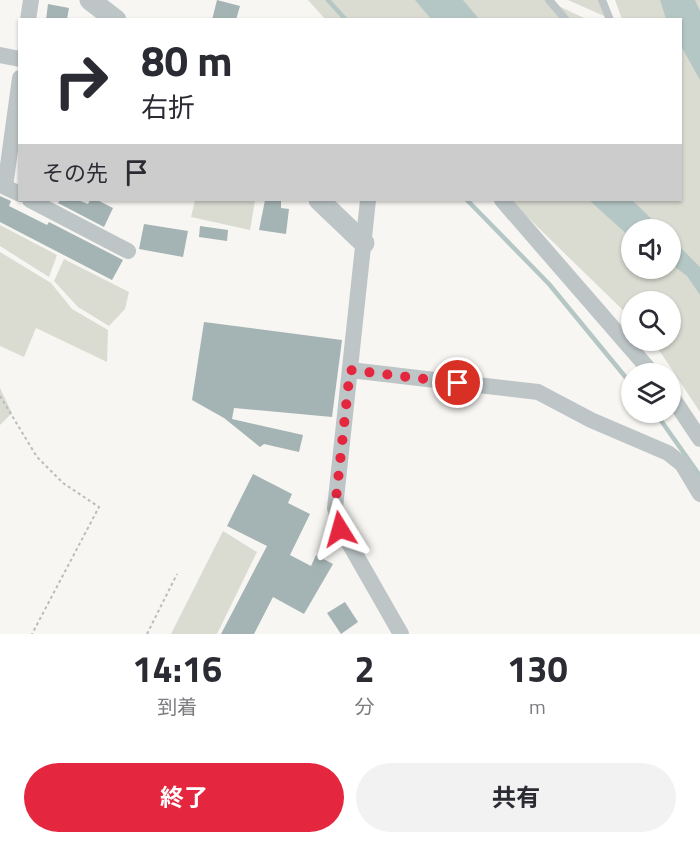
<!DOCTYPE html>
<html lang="ja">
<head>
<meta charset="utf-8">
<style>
  body { margin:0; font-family:"Titillium Web","Noto Sans JP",sans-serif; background:#f2f2f3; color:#2b2b33; height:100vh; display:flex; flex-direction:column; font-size:22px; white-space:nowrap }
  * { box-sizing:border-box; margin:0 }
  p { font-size:20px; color:#7c7c81 }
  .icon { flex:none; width:33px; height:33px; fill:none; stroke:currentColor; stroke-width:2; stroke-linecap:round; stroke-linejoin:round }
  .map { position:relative; height:634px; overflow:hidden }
  .side { display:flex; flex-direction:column; background:#fff; flex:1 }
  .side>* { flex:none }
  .top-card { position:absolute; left:18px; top:18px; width:664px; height:183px; border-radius:0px; box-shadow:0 2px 4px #0004; background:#fff; color:#2b2b33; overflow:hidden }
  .fabs { position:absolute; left:621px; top:219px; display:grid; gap:12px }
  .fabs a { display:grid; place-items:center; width:60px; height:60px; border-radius:50%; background:#fff; box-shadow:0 2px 4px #0004; font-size:30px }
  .pin { position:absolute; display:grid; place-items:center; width:51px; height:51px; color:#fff; margin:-26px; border:3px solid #fff; border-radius:50%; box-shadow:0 2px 6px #0007 }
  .me { position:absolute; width:66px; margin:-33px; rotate:352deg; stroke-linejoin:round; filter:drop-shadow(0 0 4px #0008) }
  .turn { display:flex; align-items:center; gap:21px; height:126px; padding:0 24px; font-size:27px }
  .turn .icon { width:78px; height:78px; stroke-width:2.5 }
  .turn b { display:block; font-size:42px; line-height:51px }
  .then { display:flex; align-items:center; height:57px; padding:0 24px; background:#0003; gap:12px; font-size:22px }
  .eta { display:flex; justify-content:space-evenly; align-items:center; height:102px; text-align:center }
  .eta b { font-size:36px; font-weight:700; line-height:42px }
  .cta { display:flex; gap:12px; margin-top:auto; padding:12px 24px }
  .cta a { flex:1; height:69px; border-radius:36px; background:#e5263f; color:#fff; font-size:24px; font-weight:700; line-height:69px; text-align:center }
  .cta a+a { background:#f2f2f3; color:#2b2b33 }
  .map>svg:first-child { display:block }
  .green { fill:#dadcd2; fill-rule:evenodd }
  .water { fill:#b5c7c5 }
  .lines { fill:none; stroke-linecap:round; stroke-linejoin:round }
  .stream { stroke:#b5c7c5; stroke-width:4.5 }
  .building { fill:#a4b3b3 }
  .path { stroke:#b7bdbe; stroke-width:2; stroke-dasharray:3 3; stroke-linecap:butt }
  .service { stroke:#bdc5c6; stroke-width:8 }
  .minor { stroke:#bdc5c6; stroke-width:16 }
  .tertiary { stroke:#bdc5c6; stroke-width:21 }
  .route { stroke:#e5263f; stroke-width:10; stroke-dasharray:0 18 }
</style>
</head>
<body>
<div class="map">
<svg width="700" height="634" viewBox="0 0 700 634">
  <rect width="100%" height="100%" fill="#f7f6f3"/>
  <g class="green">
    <path d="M308 0H546L586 19H325Z"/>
    <path d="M568 0H598L604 16Z"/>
    <path d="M615 0H700V412L653 341 670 340V302H632L631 318 510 200H681V20L622 19ZM632 230H670V268H632Z"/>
    <path d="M195 200 255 201 250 230 191 217Z"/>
    <path d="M0 225 57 255 49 277 0 246Z"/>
    <path d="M0 252 51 283 72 309 108 330 107 362 36 328 24 357 0 346Z"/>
    <path d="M64 259 129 292 125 309 109 326 78 307 54 281Z"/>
    <path d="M0 388 12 413 0 425Z"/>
    <path d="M223 531 257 552 217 634H171Z"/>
  </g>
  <g class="water">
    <path d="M415 0H463L479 19H431Z"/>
    <path d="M660 0H695L700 11V80L681 46V20L666 19Z"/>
    <path d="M589 200H632L662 229 632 230 631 238Z"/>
    <path d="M671 238 700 267V295L687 276 671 264Z"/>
  </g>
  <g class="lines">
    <g class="stream">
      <path d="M328 0 346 20"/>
      <path d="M467 200 549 284 632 385"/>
      <path d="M655 412 700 476"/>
    </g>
  </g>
  <g class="building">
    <path d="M217 0 240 6 236 20H212Z"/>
    <path d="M48 4 69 8 67 19 46 20Z"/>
    <path d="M0 196 11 201 9 206 47 225 49 222 123 260 112 280 0 222Z"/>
    <path d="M60 200H78L88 204 90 200H97L113 208 104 227 58 203Z"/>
    <path d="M265 200H281V208L289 209 286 234 259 230Z"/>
    <path d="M144 224 188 231 183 257 139 249Z"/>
    <path d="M200 226 228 230 227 241 199 237Z"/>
    <path d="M204 322 342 340 332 417 234 408 232 419 303 435 299 452 264 444 260 447 224 418 192 400Z"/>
    <path d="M253 474 292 494 288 503 310 514 290 555 311 566 316 555 333 564 304 614 273 597 254 634H221L267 546 227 526Z"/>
    <path d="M345 602 358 622 341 634 327 613Z"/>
  </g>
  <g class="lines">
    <g class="path">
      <path d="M0 396 37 457 63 483 99 507 32 634"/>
      <path d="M147 634 177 574"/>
    </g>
    <g class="service">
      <path d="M549 0 566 20"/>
      <path d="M602 0 610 20"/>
    </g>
    <g class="minor">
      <path d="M28 20 31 0"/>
      <path d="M0 55 20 59"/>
      <path d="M20 78 5 187 20 194"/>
      <path d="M30 200 128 251"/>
      <path d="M368 200 335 508 341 529 401 634"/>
      <path d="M502 200 653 374"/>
      <path d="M350 370 538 392 591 420 668 453 682 464 700 494"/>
      <path d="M670 394 700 439"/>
    </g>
    <g class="tertiary">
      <path d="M90 0 116 20"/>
      <path d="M319 200 364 243"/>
    </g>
  </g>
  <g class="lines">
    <path class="route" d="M340 529 335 508 350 370 458 383"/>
  </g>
</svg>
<div class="fabs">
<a><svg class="icon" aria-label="sound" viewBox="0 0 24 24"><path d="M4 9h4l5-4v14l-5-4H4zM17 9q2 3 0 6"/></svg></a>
<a><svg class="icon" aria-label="search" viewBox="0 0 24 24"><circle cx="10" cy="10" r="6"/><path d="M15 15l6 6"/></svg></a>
<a><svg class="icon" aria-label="layers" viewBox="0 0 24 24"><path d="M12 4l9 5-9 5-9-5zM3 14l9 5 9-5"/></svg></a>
</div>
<div class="pin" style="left:458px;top:383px;background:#d93025"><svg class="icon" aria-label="arrive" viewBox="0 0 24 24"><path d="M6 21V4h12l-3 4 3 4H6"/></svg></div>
<svg class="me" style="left:340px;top:529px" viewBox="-20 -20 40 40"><path d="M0-17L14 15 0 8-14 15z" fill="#e5263f" stroke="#fff" stroke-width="4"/></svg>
<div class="top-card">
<div class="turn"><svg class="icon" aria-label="right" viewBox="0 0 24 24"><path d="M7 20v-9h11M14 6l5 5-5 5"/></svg><div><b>80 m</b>右折</div></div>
<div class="then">その先<svg class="icon" aria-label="arrive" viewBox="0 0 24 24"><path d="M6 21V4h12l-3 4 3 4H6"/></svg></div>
</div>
</div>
<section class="side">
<div class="eta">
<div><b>14:16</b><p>到着</p></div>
<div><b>2</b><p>分</p></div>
<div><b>130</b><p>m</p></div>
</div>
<div class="cta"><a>終了</a><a>共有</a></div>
</section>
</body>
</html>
